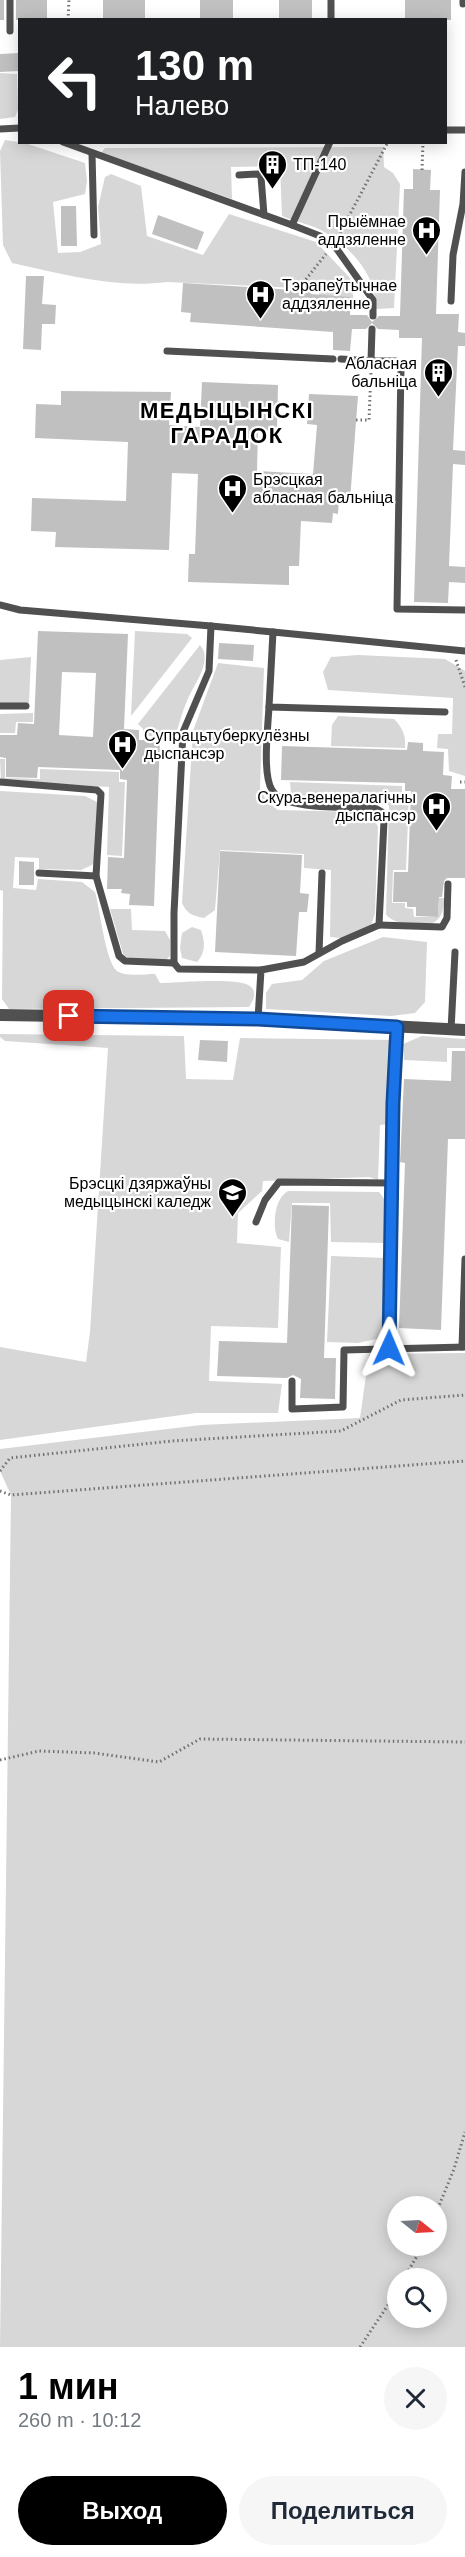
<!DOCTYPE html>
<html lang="ru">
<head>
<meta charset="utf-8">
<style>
  body { margin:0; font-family:Arial,sans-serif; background:#f6f6f7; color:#1f2937; height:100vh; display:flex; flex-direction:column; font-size:22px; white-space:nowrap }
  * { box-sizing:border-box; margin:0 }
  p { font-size:20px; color:#747a83 }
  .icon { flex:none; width:33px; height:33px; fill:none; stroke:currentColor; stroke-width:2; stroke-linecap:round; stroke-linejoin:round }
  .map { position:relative; height:2347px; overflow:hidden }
  .drawer { display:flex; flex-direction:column; background:#fff; flex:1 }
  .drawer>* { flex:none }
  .guide { position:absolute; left:18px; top:18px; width:429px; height:126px; border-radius:0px; box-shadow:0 3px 15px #0003; background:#202124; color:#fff; overflow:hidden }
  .needle { width:39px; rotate:108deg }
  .tools { position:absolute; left:387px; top:2196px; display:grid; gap:12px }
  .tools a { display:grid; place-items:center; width:60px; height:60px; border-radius:50%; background:#fff; box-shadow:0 3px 15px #0003; font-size:30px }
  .pin { position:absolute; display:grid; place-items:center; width:51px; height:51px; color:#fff; margin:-26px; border-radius:12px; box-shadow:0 3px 9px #0006 }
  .me { position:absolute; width:66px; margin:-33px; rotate:1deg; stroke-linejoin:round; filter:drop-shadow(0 0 4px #0008) }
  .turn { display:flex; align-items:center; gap:21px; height:126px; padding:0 18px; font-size:27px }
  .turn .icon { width:78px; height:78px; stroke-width:2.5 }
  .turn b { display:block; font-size:42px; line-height:51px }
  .round { display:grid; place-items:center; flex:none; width:63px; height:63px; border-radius:32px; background:#f6f6f7 }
  .headline { display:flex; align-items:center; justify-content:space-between; height:102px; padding:0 18px }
  h1 { font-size:36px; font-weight:700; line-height:45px; color:#000 }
  .button { display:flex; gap:12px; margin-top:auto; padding:12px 18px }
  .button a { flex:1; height:69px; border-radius:36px; background:#000; color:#fff; font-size:24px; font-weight:700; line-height:69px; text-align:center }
  .button a+a { background:#f6f6f7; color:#1f2937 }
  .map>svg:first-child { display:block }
  .green { fill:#d7d7d7; fill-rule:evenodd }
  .building { fill:#c0c0c0; fill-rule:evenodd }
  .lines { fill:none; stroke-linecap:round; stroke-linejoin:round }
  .path { stroke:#727272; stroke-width:3; stroke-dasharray:1.5 3; stroke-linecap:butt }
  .service { stroke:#505050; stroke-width:7 }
  .minor { stroke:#505050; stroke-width:12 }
  .route-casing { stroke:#114b97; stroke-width:15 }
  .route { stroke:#1a73e8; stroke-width:10 }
  .labels { text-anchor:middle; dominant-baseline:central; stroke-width:4.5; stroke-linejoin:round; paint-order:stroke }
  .poi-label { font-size:16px; fill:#000; stroke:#fff; text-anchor:start }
  .district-label { font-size:22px; font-weight:bold; letter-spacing:1.5px; fill:#000; stroke:#fff }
</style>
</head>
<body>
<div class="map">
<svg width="465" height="2347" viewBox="0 0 465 2347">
  <rect width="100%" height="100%" fill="#fff"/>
  <g class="green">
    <path d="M0 73 17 74 18 110 15 117 0 119Z"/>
    <path d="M5 140 25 143 85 163 87 181 85 194 53 202 58 253 80 252 101 244 98 207 105 177 111 174 141 186 147 236 203 255 229 214 316 242 350 278 354 301H319V289L167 282C116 289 62 274 12 263L3 245 0 151Z"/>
    <path d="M383 147 384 167 393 173 400 184 394 308 376 309C377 277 353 249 326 233 314 225 296 222 282 216L280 166 231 167 232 199 101 153 105 148Z"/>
    <path d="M135 631 187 634 192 638 131 716Z"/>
    <path d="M200 645C214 661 193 685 187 701 182 712 179 725 175 737L144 736 143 729 138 724Z"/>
    <path d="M358 655 445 659 465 671V776L449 771 448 749 437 748 438 734H452L453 698 328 690 323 672 331 657Z"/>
    <path d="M31 657 29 703 0 704V660Z"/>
    <path d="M218 663 264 668 260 788 267 802 278 810 360 812 373 816 378 827 375 913 371 926 349 939 330 937 331 870 304 868V854L220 850 215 910 204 918C193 916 187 914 182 903L193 731Z"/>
    <path d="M33 713V722H16L15 733H0V714Z"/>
    <path d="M338 716 394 719C403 728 406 736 405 748L331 746 332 725Z"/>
    <path d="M0 759H5V778L40 779V769L119 772V782H125L122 856 107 855 109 787 1 781Z"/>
    <path d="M290 782 402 786V794H409L406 870H393L392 903H405V908L413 909 414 917H438L439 898H445C444 907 442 920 432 923 420 926 392 925 386 914L389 805 298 800 291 794Z"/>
    <path d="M0 791 85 796 97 802 100 814 97 858 92 865 81 870 39 869V858L15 857 13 888 36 890 38 879 82 882 95 892C100 908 105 961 117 971 125 977 145 974 155 974L160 983C177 983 238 977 250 986 258 993 253 1000 249 1007L9 1009 2 999 3 891 0 890Z"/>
    <path d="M110 909H131L132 930 165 931 170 940V956L163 963 147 965 124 957Z"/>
    <path d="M192 927 201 930C205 942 206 952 197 962L182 958 180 948 182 933Z"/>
    <path d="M383 937 427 942 425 1002 415 1013 391 1016 266 1009V993L272 984 302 980 324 961Z"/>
    <path d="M0 1034 184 1036 186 1079 233 1080 240 1038 397 1040 393 1049 389 1124 380 1125 378 1180 369 1177 263 1181 262 1191 238 1213 237 1243 281 1247 278 1328 211 1326 209 1381 282 1384 278 1413H196L0 1440V1347L86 1362 90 1332 108 1048 5 1041 0 1037Z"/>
    <path d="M422 1036 465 1039V1048H447V1062L404 1060 403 1044Z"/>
    <path d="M288 1191 379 1192 388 1204 387 1243 331 1242 330 1203H292L289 1242 278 1239C272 1226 274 1199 288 1191Z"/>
    <path d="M331 1256 386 1258 385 1328 381 1338 358 1343 327 1342Z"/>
    <path d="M465 1353V2347H0L11 1495 0 1471V1449L201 1425 360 1418 369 1354ZM398 2206H436V2246H398ZM398 2278H436V2318H398Z"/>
  </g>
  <g class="building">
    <rect x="0" y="0" width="4" height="20"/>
    <rect x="16" y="0" width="31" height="20"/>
    <rect x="103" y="0" width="42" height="20"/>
    <rect x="200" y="0" width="33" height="20"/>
    <rect x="279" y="0" width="33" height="20"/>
    <rect x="405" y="0" width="46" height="20"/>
    <path d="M20 53V71L0 72V54Z"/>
    <path d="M413 169 431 170 430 190H440L436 314H459L458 332 465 333V346H458L453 450 465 451V465L453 464 449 566 465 567V583L449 582 448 603 414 602 422 338H399V330L378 329 372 323 366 329H352L350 351 333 350V332L190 322 191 313 181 312 183 283 294 290 295 283 311 284V294L351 297 350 315H367L372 322 379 316H400L404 189H413Z"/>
    <path d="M61 206H76L77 246H61Z"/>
    <path d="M158 215 204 232 197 250 152 234Z"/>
    <path d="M26 276H44L42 304 56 305 55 324H42L41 350 23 349Z"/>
    <path d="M202 382 278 385 277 431 258 430 257 471 313 474 317 425 307 424 309 394 358 396 350 500 339 499 338 514 333 513 332 523 301 521 299 566H289V585L188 582 189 554H195L198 474 172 473 169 550 55 547 56 532 31 531 32 498 126 501 128 442 35 438 36 404 61 405V391L171 392 169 425 200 427Z"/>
    <path d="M38 631 128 634 124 729 139 730V740H160L154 906 129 905 130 894 121 893 122 889H107L108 857 124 858 127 780 120 779V770L38 767 37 778 6 777V758L0 757V735H17L18 723 34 724ZM62 672 96 673 93 737 59 735Z"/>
    <path d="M219 643 254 645 253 661 218 659Z"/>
    <path d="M408 742 423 743V751L444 752 443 775 452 776 451 789H465V878H447L444 881 442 897H439L438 917 416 916V907H407V902H393L394 872H408L411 791H405V783L281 780 282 746 407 750Z"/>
    <path d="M220 851 302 855 300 893 309 894 307 912H299L296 956 215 952Z"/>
    <path d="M19 861 34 862V885H19Z"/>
    <path d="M200 1040 228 1041 227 1062 198 1060Z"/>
    <path d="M452 1051H465V1139H448L441 1330 399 1328 405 1163 400 1162 404 1079 451 1081Z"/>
    <path d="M292 1205 329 1206 324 1358H336L335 1399 300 1398 301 1379 293 1375 287 1378 217 1376 219 1341 287 1343Z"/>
  </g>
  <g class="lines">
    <g class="path">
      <path d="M68 20 69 0"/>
      <path d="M259 20V18"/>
      <path d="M422 170 423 142"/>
      <path d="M338 237 388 142"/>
      <path d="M303 283 326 254"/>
      <path d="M356 420H369L371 371"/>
      <path d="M456 660 465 687"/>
      <path d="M460 782H465"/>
      <path d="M0 1471 10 1458 172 1441 341 1431 401 1400 465 1395"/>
      <path d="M0 1491 11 1495 465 1461"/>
      <path d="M0 1760 39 1751 94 1753 159 1762 200 1739 465 1742"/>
      <path d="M436 2213 454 2169 465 2132"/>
      <path d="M404 2278 423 2246"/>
      <path d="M360 2347 398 2290"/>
    </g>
    <g class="service">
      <path d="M10 0V31"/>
      <path d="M463 0V4"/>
      <path d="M331 20V0"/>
      <path d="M0 129 20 128"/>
      <path d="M446 130H465"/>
      <path d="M63 142 292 225 330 142"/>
      <path d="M92 153 94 235"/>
      <path d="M239 175 258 174 261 177 264 215"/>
      <path d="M292 225 320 236 334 245 373 300V316"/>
      <path d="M451 301 453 255 463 204 465 172"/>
      <path d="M372 329 371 361H396L401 366 397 609 465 610"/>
      <path d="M167 351 333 359"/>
      <path d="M341 359 371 361"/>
      <path d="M0 605 20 610 211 626 209 671 183 732 174 913V963L179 969 261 970"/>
      <path d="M211 626 273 632"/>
      <path d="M0 706H26"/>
      <path d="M445 712 269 707 273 632 465 651"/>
      <path d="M0 782 97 790 101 794 96 876 119 956 125 961 174 963"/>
      <path d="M39 873 96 876"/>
      <path d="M379 925 442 927 447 918 448 884"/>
      <path d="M319 953 322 873"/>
      <path d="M258 1019 261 970 304 962 342 941 379 925 384 821 382 812 375 808C352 806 285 812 272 790 262 774 268 727 269 707"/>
      <path d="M451 1030 455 952"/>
      <path d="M256 1222 265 1200 279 1182 392 1183"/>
      <path d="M462 1347 465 1259"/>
      <path d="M389 1348 393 1103 397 1027"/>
      <path d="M292 1381V1409L343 1407 344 1350 465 1347"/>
    </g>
    <path class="minor" d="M0 1015 258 1019 465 1030"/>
  </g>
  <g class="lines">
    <defs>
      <path id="route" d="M69 1016 258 1019 397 1027 393 1103 389 1348"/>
    </defs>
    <use href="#route" class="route-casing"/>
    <use href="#route" class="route"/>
  </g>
  <defs>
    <symbol id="building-pin" viewBox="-11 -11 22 30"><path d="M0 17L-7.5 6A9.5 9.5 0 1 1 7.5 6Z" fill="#000" stroke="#fff"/><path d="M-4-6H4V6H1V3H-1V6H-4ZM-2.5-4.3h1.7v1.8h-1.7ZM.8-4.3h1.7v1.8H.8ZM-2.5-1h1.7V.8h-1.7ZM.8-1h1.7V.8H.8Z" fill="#fff"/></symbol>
    <symbol id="hospital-pin" viewBox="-11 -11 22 30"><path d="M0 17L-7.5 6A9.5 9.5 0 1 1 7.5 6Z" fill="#000" stroke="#fff"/><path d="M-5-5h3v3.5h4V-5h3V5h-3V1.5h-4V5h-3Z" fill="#fff"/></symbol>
    <symbol id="university-pin" viewBox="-11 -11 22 30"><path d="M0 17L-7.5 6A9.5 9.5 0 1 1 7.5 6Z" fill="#000" stroke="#fff"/><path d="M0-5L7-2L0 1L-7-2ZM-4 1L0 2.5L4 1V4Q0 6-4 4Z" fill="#fff"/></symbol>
  </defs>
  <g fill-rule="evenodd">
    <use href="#building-pin" x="256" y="148" width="33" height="45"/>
    <use href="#hospital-pin" x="410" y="214" width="33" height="45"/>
    <use href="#hospital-pin" x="244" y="278" width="33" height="45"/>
    <use href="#building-pin" x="422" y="356" width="33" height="45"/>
    <use href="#hospital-pin" x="216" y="472" width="33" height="45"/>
    <use href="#hospital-pin" x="106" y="728" width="33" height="45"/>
    <use href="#hospital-pin" x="420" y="790" width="33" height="45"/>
    <use href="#university-pin" x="216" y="1176" width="33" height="45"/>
  </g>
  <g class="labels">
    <g class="poi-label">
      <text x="293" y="164">ТП-140</text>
      <text x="406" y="221" text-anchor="end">Прыёмнае<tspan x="406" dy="18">аддзяленне</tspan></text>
      <text x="282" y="285">Тэрапеўтычнае<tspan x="282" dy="18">аддзяленне</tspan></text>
      <text x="417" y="363" text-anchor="end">Абласная<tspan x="417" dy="18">бальніца</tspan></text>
      <text x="253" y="479">Брэсцкая<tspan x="253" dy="18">абласная бальніца</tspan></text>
      <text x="144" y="735">Супрацьтуберкулёзны<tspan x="144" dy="18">дыспансэр</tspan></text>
      <text x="416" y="797" text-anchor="end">Скура-венералагічны<tspan x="416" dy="18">дыспансэр</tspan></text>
      <text x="211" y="1183" text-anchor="end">Брэсцкі дзяржаўны<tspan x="211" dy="18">медыцынскі каледж</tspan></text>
    </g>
    <g class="district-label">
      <text x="227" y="410">МЕДЫЦЫНСКІ<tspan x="227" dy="25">ГАРАДОК</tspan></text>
    </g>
  </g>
</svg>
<div class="tools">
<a><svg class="needle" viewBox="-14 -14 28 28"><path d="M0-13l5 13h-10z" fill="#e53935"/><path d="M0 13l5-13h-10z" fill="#747a83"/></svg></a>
<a><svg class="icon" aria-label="search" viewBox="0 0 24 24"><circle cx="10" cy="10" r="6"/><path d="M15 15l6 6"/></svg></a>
</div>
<div class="pin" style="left:69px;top:1016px;background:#d93025"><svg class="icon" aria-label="arrive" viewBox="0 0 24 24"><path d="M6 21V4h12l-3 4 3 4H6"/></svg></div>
<svg class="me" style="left:389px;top:1348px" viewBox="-20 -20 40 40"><path d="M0-17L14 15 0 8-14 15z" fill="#1a73e8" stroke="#fff" stroke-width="4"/></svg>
<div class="guide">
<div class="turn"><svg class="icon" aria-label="left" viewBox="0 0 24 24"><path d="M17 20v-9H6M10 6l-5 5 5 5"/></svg><div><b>130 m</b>Налево</div></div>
</div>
</div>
<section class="drawer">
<div class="headline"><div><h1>1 мин</h1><p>260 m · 10:12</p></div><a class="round"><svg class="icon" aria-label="close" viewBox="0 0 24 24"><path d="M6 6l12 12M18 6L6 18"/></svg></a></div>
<div class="button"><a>Выход</a><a>Поделиться</a></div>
</section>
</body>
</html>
